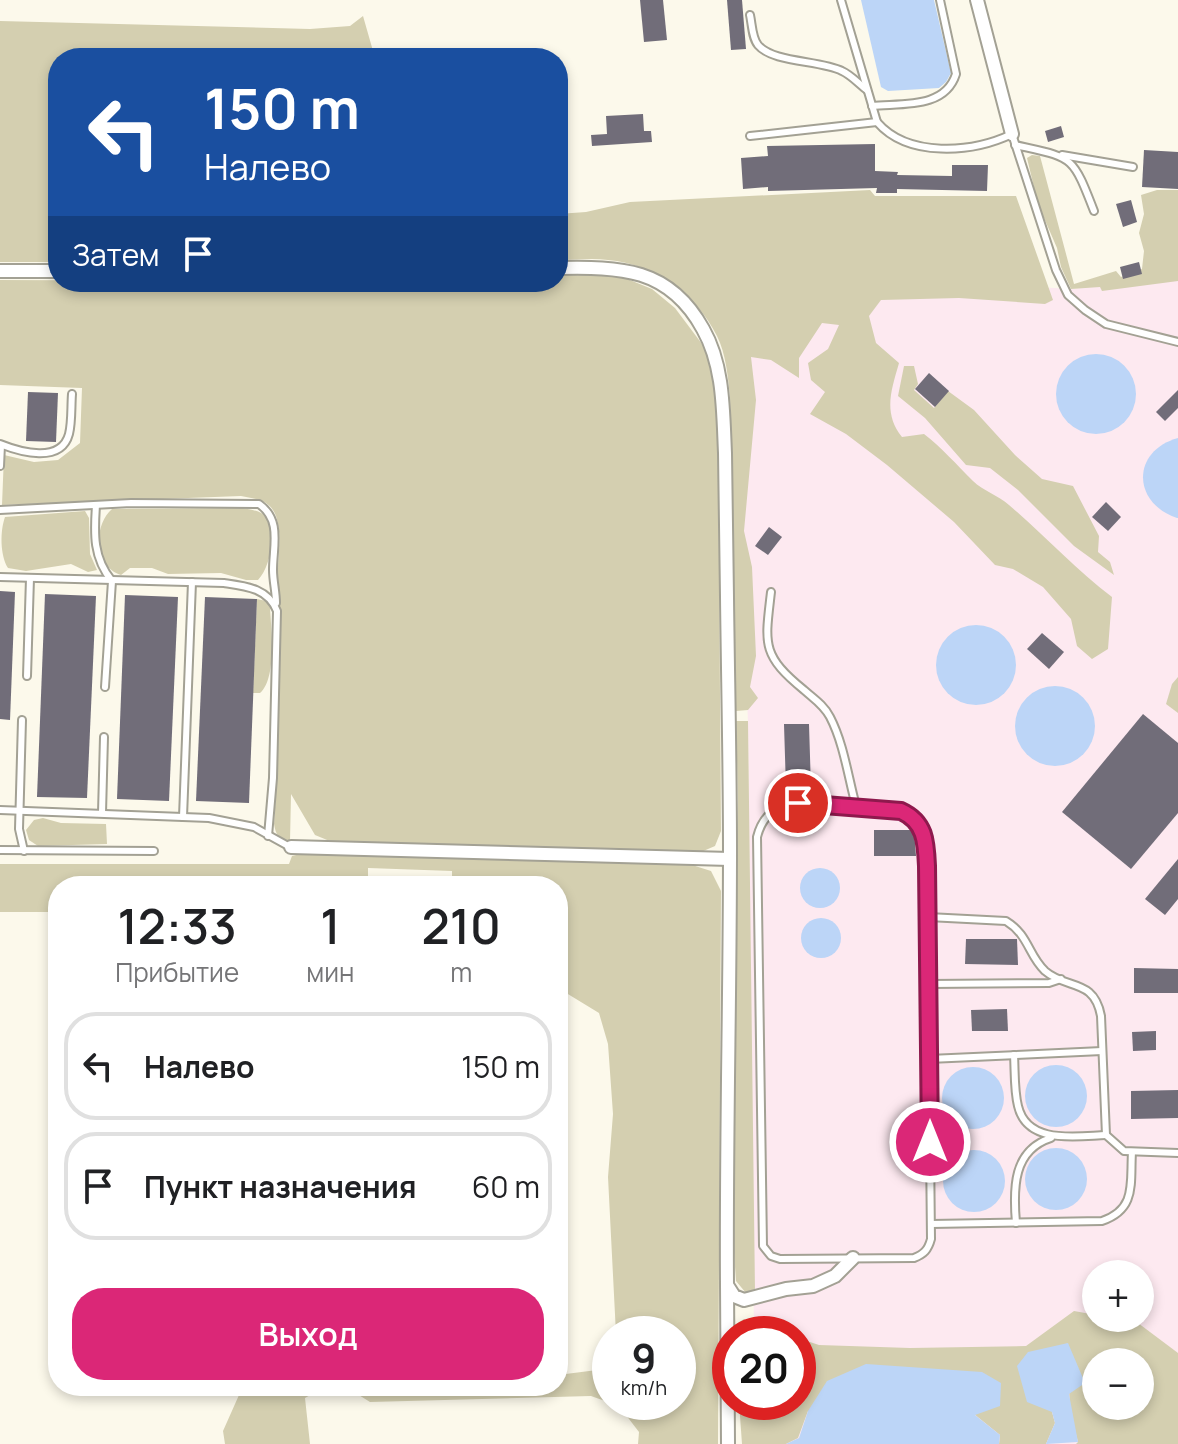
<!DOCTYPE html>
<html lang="ru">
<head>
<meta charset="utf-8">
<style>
  body { margin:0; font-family:Manrope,sans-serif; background:#f2f2f2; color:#202124; height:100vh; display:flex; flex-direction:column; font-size:30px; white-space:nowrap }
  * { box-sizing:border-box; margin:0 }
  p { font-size:26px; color:#757577 }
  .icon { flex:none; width:44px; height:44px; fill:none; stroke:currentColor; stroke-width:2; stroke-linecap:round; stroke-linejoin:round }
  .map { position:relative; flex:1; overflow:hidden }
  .sheet { position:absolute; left:48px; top:876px; width:520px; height:520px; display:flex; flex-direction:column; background:#fff; border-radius:32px; box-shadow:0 4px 12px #0003 }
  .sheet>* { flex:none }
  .banner { position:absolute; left:48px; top:48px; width:520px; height:244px; border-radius:32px; box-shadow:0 4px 12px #0003; background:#1a4fa0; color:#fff; overflow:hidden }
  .controls { position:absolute; left:1082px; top:1260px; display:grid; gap:16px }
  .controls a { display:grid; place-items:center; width:72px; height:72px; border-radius:50%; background:#fff; box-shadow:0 4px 12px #0003; font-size:40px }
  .speed { position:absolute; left:592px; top:1316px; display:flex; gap:16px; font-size:40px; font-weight:700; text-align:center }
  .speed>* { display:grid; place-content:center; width:104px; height:104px; border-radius:50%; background:#fff; box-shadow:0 4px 12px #0003; line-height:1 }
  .speed small { font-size:20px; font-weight:400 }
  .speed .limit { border:12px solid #d22; background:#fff; color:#111 }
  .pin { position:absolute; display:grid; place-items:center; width:68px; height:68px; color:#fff; margin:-34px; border:4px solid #fff; border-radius:50%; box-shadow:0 2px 8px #0007 }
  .me { position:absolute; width:88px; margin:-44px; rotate:0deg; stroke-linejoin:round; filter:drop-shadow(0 0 6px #0008) }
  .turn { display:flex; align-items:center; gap:28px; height:168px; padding:0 24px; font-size:36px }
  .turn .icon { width:104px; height:104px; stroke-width:2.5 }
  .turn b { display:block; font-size:56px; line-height:68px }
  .then { display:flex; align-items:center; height:76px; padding:0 24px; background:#0003; gap:16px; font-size:30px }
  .eta { display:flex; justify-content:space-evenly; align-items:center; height:136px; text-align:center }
  .eta b { font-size:48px; font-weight:600; line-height:56px }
  .button { display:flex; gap:16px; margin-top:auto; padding:16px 24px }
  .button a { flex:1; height:92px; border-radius:32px; background:#db2777; color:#fff; font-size:32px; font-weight:600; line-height:92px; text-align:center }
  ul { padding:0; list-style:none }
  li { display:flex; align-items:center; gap:24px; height:108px; margin:0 16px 12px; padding:0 8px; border:4px solid #e0e0e0; border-radius:32px }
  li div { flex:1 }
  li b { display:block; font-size:30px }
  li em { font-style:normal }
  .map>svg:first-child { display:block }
  .industrial { fill:#fde9f0; fill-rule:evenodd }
  .green { fill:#d4cfb0; fill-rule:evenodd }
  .water { fill:#bcd5f7 }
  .building { fill:#716d79 }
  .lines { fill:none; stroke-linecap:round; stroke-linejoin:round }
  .lane-casing { stroke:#a3a194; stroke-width:10 }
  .street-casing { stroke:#a3a194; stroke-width:16 }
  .lane { stroke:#fff; stroke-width:6 }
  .street { stroke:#fff; stroke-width:12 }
  .route-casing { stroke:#8e194d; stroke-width:20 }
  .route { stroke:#db2777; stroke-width:14 }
</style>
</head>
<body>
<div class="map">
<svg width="1178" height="1444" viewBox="0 0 1178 1444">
  <rect width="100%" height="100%" fill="#fcf9eb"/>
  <path class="industrial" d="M1178 270V1444H751L798 1402V1334H754L748 723 737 430 746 272 1074 289ZM1096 1274H1140V1318H1096ZM1096 1362H1140V1406H1096Z"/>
  <g class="green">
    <path d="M363 16 375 58H58V262H0V21L310 29 350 26Z"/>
    <path d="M1032 155 1040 156 1074 284 1116 271 1121 277 1142 269 1144 251 1139 233 1144 214 1141 195 1157 190H1178V281L1102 291 1100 287 1071 289 1061 267 1057 248 1038 204 1027 158Z"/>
    <path d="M870 190 875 196H1016L1053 300 1045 304 959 298 881 300 869 316 876 343 899 363C891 391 883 413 902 437L924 434C942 448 956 464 973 481 983 491 998 495 1009 505 1044 535 1075 569 1112 597L1108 649 1092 659 1077 646 1071 619 1043 587 1013 569 995 565 954 522 887 465 846 434 810 414 825 392 811 380 808 363 828 349 839 325 822 323 799 358V378L771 360 751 357 756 400 744 531 752 567 756 656 750 687 758 698 748 710 736 711 730 397C728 377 726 354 717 336 696 294 655 264 608 260 592 258 575 260 558 260V214L586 212 630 202Z"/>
    <path d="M558 274H615L652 289 675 308 711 356 718 425 721 831 715 846 701 852 332 842 315 835 291 794 290 841C279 839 276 836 274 824 280 742 279 660 278 578 277 557 283 537 276 516 270 500 256 499 241 496L2 505 4 455 34 462 58 460 80 443 82 388 0 385V280L558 282Z"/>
    <path d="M904 366H914L918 384 914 390 934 408 948 391 974 410 1015 455 1042 479 1073 486 1099 536 1098 552 1110 562 1114 575 1074 546 1018 490 990 468 966 465 925 418 898 396Z"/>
    <path d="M242 508C251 510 261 510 266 518 277 535 270 567 258 580H246L221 573 168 574 152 568H130L121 575C94 567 93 525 112 509Z"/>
    <path d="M85 511 89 518 90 554 97 570 88 572 71 564 26 571 8 568C0 555 0 531 5 517Z"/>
    <path d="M257 599 266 601 270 607C271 629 277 678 260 693H253Z"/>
    <path d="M1178 677V713L1166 704 1172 684Z"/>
    <path d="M736 721H748L755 1292 746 1293 736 1281 733 1238 738 799Z"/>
    <path d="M43 818 61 823 106 824 107 844 38 846 29 840 26 830 34 820Z"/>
    <path d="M305 853 692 865 711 871 721 891 718 1444H638L639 1432 619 1406 591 1396 370 1402 354 1392 326 1386 305 1398 310 1444H225L223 1431 243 1386H558V1375L597 1370 610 1359V1402H678V1334H616L608 1177 613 1114 608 1044 599 1013 558 988V886H452V871L368 868V886H58V912H0V864H289L292 856Z"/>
    <path d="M1074 1311 1096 1315V1318L1138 1323 1178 1353V1444H1076L1078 1442 1070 1412 1067 1343 1052 1412 1055 1423 1046 1444H999L1000 1435 974 1414 808 1411 798 1438 786 1444H742L739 1402H798V1338L819 1345 910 1348 1026 1346ZM1096 1362H1140V1406H1096Z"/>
    <path d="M744 1319 754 1325 783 1334H733V1326Z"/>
  </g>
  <g class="water">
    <path d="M861 0H934L951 73 946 82 939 88 888 91 881 87Z"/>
    <circle cx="1096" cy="394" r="40"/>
    <path d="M1178 438V518H1177C1132 503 1131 451 1178 438Z"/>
    <circle cx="976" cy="665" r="40"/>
    <circle cx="1055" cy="726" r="40"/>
    <circle cx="820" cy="888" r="20"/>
    <circle cx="821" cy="938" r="20"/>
    <circle cx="1056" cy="1096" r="31"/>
    <circle cx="973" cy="1098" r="31"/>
    <circle cx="1056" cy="1179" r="31"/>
    <circle cx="974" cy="1181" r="31"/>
    <path d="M1068 1343 1085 1383 1069 1394 1078 1442 1046 1444 1055 1423 1052 1412 1027 1402 1017 1366 1028 1352Z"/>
    <path d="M866 1364 982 1372 1001 1383 1000 1406 975 1415 1000 1435 999 1444H786L799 1438 808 1411 827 1381Z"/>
  </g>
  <g class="building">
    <path d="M640 0H663L667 40 644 42Z"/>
    <path d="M727 0H742L746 49 731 50Z"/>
    <path d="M643 114 644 131H651L652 142 592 146 591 135 607 134 606 116Z"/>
    <path d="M1061 126 1064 137 1048 142 1045 131Z"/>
    <path d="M875 144V171L898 172 897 175 952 176V165H988L987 191 897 189V193H876L877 188 768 191V187L743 189 741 158 768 156 767 146Z"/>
    <path d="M1144 150 1178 152V189L1142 187Z"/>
    <path d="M1131 200 1137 222 1123 227 1116 204Z"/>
    <path d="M1139 262 1142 274 1123 279 1120 267Z"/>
    <path d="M929 373 949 391 935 407 915 389Z"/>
    <path d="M1178 390V408L1165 421 1156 412Z"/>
    <path d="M28 392 58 393 56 442 26 441Z"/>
    <path d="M1106 502 1121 517 1108 531 1092 517Z"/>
    <path d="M769 527 782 537 768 555 755 546Z"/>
    <path d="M0 591 15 592 10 720 0 719Z"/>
    <path d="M45 594 96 596 87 798 37 797Z"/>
    <path d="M125 595 178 597 169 801 117 799Z"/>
    <path d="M205 597 257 599 249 803 196 801Z"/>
    <path d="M1042 633 1064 652 1049 669 1027 649Z"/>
    <path d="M1143 714 1178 743V813L1131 869 1062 812Z"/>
    <path d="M784 724H809L811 789H786Z"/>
    <path d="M874 830H914L916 856H874Z"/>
    <path d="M1178 859V899L1165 915 1145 899Z"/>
    <path d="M966 939H1017L1018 965 965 964Z"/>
    <path d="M1134 968 1178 969V993H1134Z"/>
    <path d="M1007 1009 1008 1031H972L971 1010Z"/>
    <path d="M1156 1031V1050L1133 1051 1132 1032Z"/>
    <path d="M1178 1090V1118L1131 1119V1091Z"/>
  </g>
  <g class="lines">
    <defs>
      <g id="lane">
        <path d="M841 0 877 122C908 158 972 153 1012 134L1056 270 1068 295 1085 310 1106 324 1178 342"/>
        <path d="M750 15C752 24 752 38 758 45 773 63 820 60 842 71 851 75 859 84 867 90"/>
        <path d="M872 106C902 103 945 109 956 74L940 0"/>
        <path d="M750 136 877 122"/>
        <path d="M1015 145C1073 158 1072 154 1094 211"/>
        <path d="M1062 155 1133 167"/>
        <path d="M0 444C20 452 61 464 69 434 72 422 71 407 72 394"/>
        <path d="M0 466 1 445"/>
        <path d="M96 505C94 534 93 558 112 581L105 687"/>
        <path d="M0 510 131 503 259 504C282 520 273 546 273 570 273 581 276 592 276 603"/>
        <path d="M0 577 224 583C245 586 268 588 277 611L273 778 268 836"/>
        <path d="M771 592C765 644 761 655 804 690 813 698 824 705 830 717 844 744 848 777 856 806"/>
        <path d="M27 676 30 578"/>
        <path d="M22 720 19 829 24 851"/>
        <path d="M787 804H827L901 811C925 822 926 841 927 866L931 1239C928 1250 924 1254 914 1258L780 1259 771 1256 763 1246 757 837C761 821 771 809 787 804Z"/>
        <path d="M0 810 209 818 254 827 290 847"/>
        <path d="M102 813 104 737"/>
        <path d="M183 817 192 582"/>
        <path d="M0 850 154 851"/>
        <path d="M928 917 1006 921C1029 935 1028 955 1045 971 1067 990 1094 978 1101 1016L1106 1135 1124 1151 1178 1153"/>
        <path d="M929 984 1049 983 1061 979"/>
        <path d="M1014 1055C1015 1072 1014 1090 1018 1106 1027 1145 1076 1136 1106 1135"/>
        <path d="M929 1059 1102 1051"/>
        <path d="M1016 1223C1013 1188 1013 1150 1051 1138"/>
        <path d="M931 1224 1102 1221C1137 1209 1130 1183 1132 1152"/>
      </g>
      <g id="street">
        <path d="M977 0 1012 134"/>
        <path d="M558 268C620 267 669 267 703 329 724 366 723 411 725 453 726 501 726 549 727 597 728 682 730 766 730 851 730 996 726 1140 727 1285L734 1296 744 1300 786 1289 813 1286 835 1276 853 1258"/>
        <path d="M0 271H58"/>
        <path d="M291 847 730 859"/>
        <path d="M727 1285 728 1444"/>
      </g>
    </defs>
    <use href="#lane" class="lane-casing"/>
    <use href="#street" class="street-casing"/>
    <use href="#lane" class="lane"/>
    <use href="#street" class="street"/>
  </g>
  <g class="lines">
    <defs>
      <path id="route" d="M798 803 901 811C925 822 926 841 927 866L930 1142"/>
    </defs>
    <use href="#route" class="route-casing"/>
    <use href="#route" class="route"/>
  </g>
</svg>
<div class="controls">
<a>+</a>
<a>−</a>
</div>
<div class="speed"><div>9<small>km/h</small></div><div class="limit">20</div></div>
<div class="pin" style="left:798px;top:803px;background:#d93025"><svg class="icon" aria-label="arrive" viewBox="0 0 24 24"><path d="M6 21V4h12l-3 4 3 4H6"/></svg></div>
<svg class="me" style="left:930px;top:1142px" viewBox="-20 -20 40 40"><circle r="17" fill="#db2777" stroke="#fff" stroke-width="3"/><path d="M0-11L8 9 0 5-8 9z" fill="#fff"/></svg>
<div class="banner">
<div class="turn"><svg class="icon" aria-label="left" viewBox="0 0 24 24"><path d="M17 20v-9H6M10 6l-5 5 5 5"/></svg><div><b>150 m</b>Налево</div></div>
<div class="then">Затем<svg class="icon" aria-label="arrive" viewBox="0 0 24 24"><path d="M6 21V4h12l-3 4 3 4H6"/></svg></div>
</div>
<section class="sheet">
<div class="eta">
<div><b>12:33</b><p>Прибытие</p></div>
<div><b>1</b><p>мин</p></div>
<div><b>210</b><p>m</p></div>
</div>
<ul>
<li><svg class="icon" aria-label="left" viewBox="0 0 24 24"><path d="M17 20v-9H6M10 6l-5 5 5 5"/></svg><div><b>Налево</b></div><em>150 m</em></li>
<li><svg class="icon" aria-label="arrive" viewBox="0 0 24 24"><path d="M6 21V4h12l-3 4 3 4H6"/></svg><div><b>Пункт назначения</b></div><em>60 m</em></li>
</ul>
<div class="button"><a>Выход</a></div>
</section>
</div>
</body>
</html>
